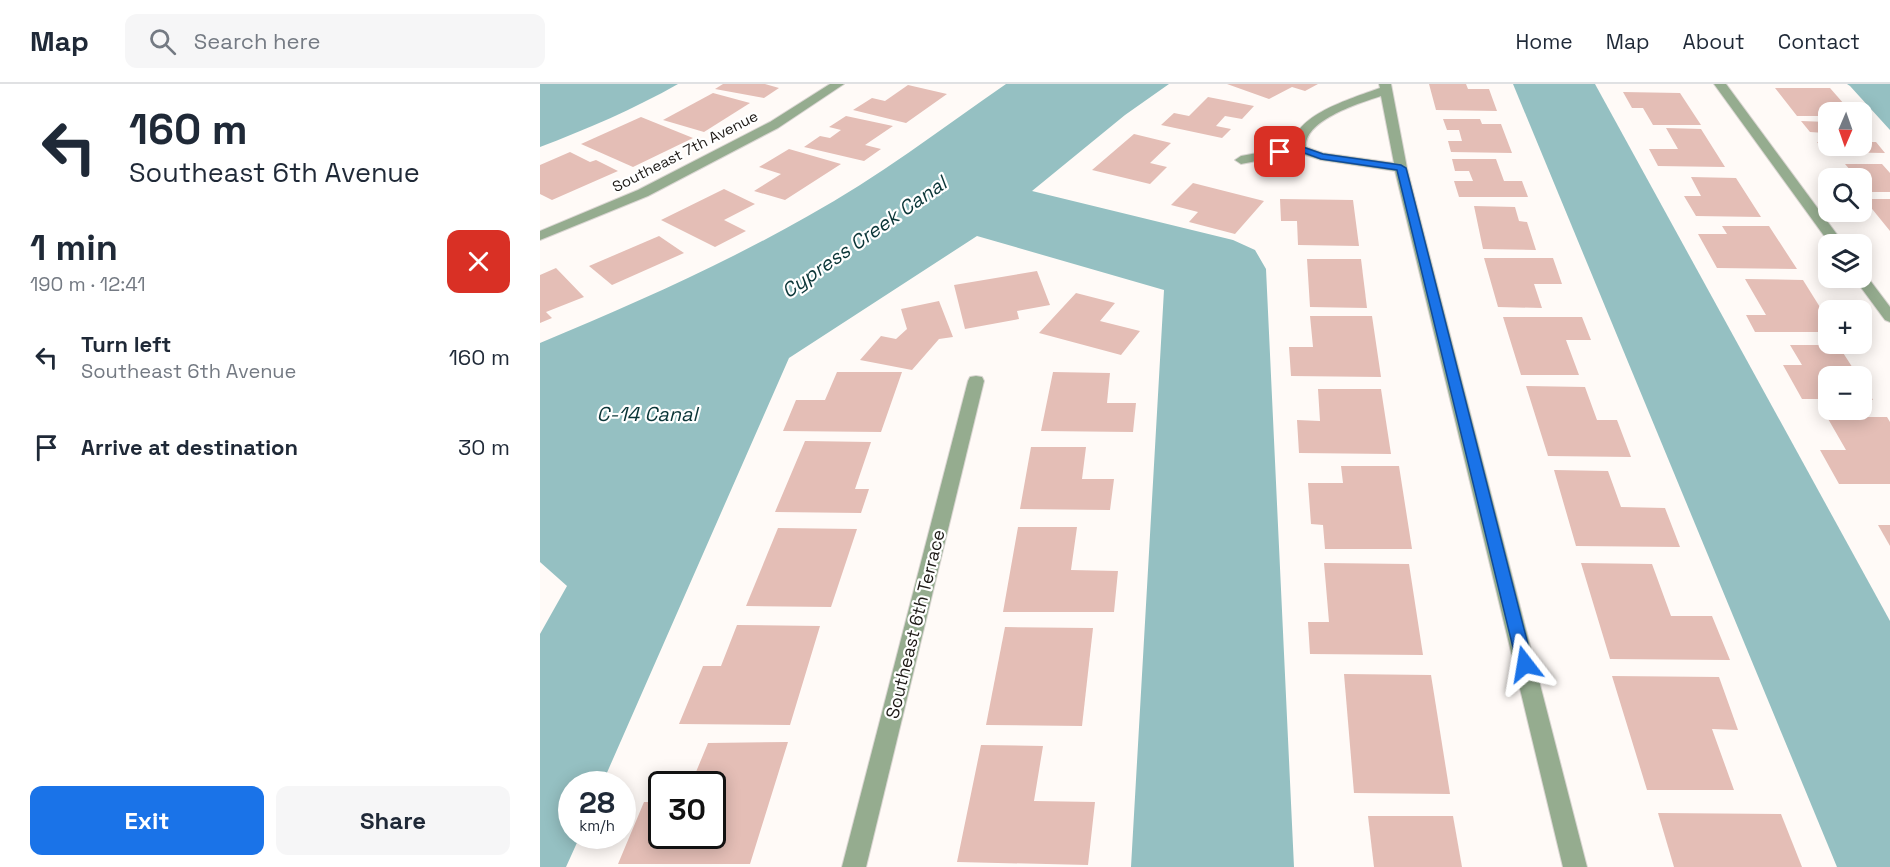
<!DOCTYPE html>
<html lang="en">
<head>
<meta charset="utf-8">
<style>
  body { margin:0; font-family:"Space Grotesk",sans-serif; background:#f6f6f7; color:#1f2937; height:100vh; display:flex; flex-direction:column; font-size:22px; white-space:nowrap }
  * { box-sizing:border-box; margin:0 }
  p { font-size:20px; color:#747a83 }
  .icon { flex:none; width:33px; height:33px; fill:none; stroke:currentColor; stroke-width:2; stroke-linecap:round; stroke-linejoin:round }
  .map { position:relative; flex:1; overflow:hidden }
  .details { display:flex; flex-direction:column; background:#fff; width:540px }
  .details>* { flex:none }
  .guide { background:#fff; color:#1f2937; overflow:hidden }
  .needle { width:39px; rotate:182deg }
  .controls { position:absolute; left:1278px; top:18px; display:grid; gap:12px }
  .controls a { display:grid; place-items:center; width:54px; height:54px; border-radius:12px; background:#fff; box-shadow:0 3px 15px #0003; font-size:30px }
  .speed { position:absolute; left:18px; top:687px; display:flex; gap:12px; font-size:30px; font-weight:700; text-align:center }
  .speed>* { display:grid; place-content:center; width:78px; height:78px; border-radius:50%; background:#fff; box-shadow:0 3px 15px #0003; line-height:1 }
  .speed small { font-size:15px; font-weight:400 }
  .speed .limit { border:3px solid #111; border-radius:9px; background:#fff; color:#111 }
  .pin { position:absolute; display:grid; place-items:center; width:51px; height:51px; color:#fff; margin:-26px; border-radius:12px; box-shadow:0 3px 9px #0006 }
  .me { position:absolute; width:66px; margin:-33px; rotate:346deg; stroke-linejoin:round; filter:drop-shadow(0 0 4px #0008) }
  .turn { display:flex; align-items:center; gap:21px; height:126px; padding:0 30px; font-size:27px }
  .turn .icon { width:78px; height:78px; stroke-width:2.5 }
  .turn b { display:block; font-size:42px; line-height:51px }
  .round { display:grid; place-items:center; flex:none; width:63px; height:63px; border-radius:12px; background:#f6f6f7 }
  .head { display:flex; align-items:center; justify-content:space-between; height:102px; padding:0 30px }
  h1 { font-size:36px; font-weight:800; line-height:45px }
  .cta { display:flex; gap:12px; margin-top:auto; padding:12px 30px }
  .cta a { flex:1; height:69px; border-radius:12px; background:#1a73e8; color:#fff; font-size:24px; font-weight:800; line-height:69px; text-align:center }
  .cta a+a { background:#f6f6f7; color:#1f2937 }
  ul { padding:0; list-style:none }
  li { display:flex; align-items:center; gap:18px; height:90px; padding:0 30px }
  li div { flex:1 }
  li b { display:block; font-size:22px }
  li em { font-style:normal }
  header { display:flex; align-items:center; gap:36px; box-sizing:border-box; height:84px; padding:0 30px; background:#fff; border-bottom:2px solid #e0e1e3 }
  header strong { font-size:28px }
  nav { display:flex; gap:33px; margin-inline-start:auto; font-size:21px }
  .search { width:420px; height:54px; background:#f6f6f7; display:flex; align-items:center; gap:15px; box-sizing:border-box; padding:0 21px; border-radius:12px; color:#747a83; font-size:22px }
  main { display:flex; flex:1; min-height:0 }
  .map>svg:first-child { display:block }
  .water { fill:#95c0c2 }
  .building { fill:#e4beb6 }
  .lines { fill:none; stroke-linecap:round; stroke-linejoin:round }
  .street-casing { stroke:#dbd6d3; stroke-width:2 }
  .street { fill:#95ac8f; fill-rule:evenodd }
  .route { fill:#1a73e8; stroke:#114b97; stroke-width:1.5 }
  .labels { text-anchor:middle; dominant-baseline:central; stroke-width:4.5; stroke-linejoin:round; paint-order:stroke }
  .far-street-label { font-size:15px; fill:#1e1a17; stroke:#fff }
  .street-label { font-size:18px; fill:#1e1a17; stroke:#fff }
  .water-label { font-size:20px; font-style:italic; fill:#0a3537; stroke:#fff }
</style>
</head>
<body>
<header>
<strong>Map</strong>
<div class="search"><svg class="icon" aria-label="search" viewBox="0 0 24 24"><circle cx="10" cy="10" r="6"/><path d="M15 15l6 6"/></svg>Search here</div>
<nav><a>Home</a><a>Map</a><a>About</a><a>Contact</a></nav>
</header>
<main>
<section class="details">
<div class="guide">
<div class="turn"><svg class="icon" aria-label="left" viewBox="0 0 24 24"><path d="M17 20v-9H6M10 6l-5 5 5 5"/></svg><div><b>160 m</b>Southeast 6th Avenue</div></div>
</div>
<div class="head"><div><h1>1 min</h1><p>190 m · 12:41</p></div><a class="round" style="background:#d93025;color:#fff"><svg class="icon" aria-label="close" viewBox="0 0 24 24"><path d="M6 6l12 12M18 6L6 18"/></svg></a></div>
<ul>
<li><svg class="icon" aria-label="left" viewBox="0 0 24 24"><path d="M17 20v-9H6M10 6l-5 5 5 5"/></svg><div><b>Turn left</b><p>Southeast 6th Avenue</p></div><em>160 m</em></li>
<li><svg class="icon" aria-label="arrive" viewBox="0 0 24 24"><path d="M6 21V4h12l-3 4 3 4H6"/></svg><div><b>Arrive at destination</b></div><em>30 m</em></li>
</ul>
<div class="cta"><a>Exit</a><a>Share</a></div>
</section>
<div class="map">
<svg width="1350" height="783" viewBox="0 0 1350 783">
  <rect width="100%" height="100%" fill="#fffaf7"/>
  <g class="water">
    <path d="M0 0H138C94 25 47 45 0 63Z"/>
    <path d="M466 0H629L585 31 492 107 693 156 715 166 726 185 754 783H591L624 206 437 152 249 274 62 700H32V752H40L26 783H0V550L27 502 0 478V259C91 221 182 181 268 132 337 94 401 45 466 0Z"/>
    <path d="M973 0H1055L1350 537V783H1297Z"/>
    <path d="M1307 0H1350V46L1310 2Z"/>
  </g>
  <g class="building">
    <path d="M183 0H225L239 4 224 14 175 5Z"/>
    <path d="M687 0H778L765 7 752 3 729 15Z"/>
    <path d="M889 0H926L928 5H949L957 27 896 26Z"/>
    <path d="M368 1 407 10 366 39 313 26 332 14 345 17Z"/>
    <path d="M1235 4H1290L1311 28H1288V32H1257Z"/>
    <path d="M1083 8 1140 9 1161 41H1113L1103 24H1092Z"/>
    <path d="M173 9 210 19 164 48 123 36Z"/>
    <path d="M668 13 714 22 702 35 685 32 676 42 691 45 682 54 621 41 634 29 649 32Z"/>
    <path d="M306 32 353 42 325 61 341 65 324 77 264 63 280 52 290 54 301 46 289 43Z"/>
    <path d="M101 33 153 54 93 83 41 60Z"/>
    <path d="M903 35H940L942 40H961L972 69 911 68 908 57H922L919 46H907Z"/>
    <path d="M1261 37 1288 38V53L1285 49 1270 48Z"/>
    <path d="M1126 44 1161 45 1185 83 1118 82 1109 65H1138Z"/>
    <path d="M594 50 631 59 610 79 627 83 610 100 552 86Z"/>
    <path d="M1277 58H1288V62H1322V58H1336L1345 69 1285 68Z"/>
    <path d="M249 65 301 80 245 116 214 107 241 90 219 83Z"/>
    <path d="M30 68 50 78 56 76 78 87 12 116 0 110V81Z"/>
    <path d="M912 75H956L964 97H982L988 113H919L914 97H933L929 87H915Z"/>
    <path d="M1305 80H1342L1350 89V108H1328L1322 100V94H1317Z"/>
    <path d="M1151 93 1196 94 1221 133 1156 132 1144 112H1161Z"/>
    <path d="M653 99 724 117 695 150 649 138 658 128 631 121Z"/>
    <path d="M184 105 215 120 184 136 206 147 175 163 121 136Z"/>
    <path d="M740 115 813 116 819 162 758 161 757 137H741Z"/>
    <path d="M1324 115H1350V147Z"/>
    <path d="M934 122 975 123 979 137 987 138 996 166 943 165Z"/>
    <path d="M1182 142H1229L1257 185 1177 184 1158 150H1187Z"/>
    <path d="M119 152 144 169 72 201 49 182Z"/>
    <path d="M944 174H1013L1022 200H994L1002 224 958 223Z"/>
    <path d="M767 175H821L827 224 770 223Z"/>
    <path d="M16 184 44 213 6 228 12 234 0 239V191Z"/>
    <path d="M497 187 510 221 477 227 479 235 425 245 414 201Z"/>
    <path d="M1205 195 1263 196 1288 236V248H1215L1206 231H1226Z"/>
    <path d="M536 209 575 219 560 237 600 247 581 271 499 249Z"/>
    <path d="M399 217 413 253 399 255 372 286 320 276 341 252 356 255 367 245 361 225Z"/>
    <path d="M770 232H832L841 293 751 292 749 263H773Z"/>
    <path d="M963 233H1042L1051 256H1026L1039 291H981Z"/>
    <path d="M1250 261H1298L1318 292H1288V315H1262L1243 281H1262Z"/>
    <path d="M297 288H362L341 348 243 347 256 316H285Z"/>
    <path d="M513 288 570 289 567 319H596L593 348 501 347Z"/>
    <path d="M1322 297 1333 316H1322Z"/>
    <path d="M986 302 1045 303 1057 336H1077L1091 373 1008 372Z"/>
    <path d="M778 305H841L851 370 759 369 757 336 780 337Z"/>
    <path d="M1287 333H1347L1350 338V400H1299L1280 366H1306Z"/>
    <path d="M265 357 331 358 315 405H329L321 429 235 428Z"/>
    <path d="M491 363H546L542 395H574L570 426 480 425Z"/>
    <path d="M801 382H859L872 465H785L783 441 771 440 768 399H803Z"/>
    <path d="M1014 386 1068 387 1081 423 1125 424 1140 463 1036 462Z"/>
    <path d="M1338 441H1350V462Z"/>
    <path d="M478 443H537L531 486 578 487 574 528H463Z"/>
    <path d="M238 444 317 445 291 523 206 522Z"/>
    <path d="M784 479 869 480 883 571 770 570 768 538H789Z"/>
    <path d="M1041 479 1112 480 1131 532H1172L1190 576 1070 575Z"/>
    <path d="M197 541 280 542 250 641 139 640 163 582H181Z"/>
    <path d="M465 543 553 544 542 642 446 641Z"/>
    <path d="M804 590 891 591 910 710 814 709Z"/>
    <path d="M1072 592 1179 593 1198 646 1172 645 1194 706H1107Z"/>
    <path d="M248 658 210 780H78L104 718H122V752H172V700H151L168 659Z"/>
    <path d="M441 661 503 662 494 717 555 718 548 781 417 778Z"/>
    <path d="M1118 729 1241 730 1262 783H1134Z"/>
    <path d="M828 732H913L922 783H834Z"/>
  </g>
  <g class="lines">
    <defs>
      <g id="street">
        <path d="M290 0H304L238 44 108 112 0 156V147L98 106 230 38Z"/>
        <path d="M839 0H851L867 84 1047 783H1023L855 87 781 76 759 69 701 80 695 76 701 72 754 62C752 31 816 13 840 4ZM841 12 854 79 783 69 766 63C764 36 820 19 841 12Z"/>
        <path d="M1174 0H1186L1304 160H1290Z"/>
        <path d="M1322 190 1326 191 1350 223V238L1345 236 1314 194H1322Z"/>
        <path d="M436 292 442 293 444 297 326 783H302L428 297 430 293Z"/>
      </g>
    </defs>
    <use href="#street" class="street-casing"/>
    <use href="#street" class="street"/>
  </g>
  <path class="route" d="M760 62 783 70 861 81 866 84 993 580 990 585 985 587 979 585 977 580 857 86 781 75 759 67 740 71 736 68Z"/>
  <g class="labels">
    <g class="far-street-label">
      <text transform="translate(145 67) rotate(-27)">Southeast 7th Avenue</text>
    </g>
    <g class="street-label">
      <text transform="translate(375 540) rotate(-76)">Southeast 6th Terrace</text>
    </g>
    <g class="water-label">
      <text transform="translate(324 153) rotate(-35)">Cypress Creek Canal</text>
      <text x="107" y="330">C-14 Canal</text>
    </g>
  </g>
</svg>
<div class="controls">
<a><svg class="needle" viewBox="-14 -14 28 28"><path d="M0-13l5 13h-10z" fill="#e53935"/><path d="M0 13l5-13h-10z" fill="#747a83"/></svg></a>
<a><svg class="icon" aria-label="search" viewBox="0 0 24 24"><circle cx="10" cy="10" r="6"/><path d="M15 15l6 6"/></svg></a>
<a><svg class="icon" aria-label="layers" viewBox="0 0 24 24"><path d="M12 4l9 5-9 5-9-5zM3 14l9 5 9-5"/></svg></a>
<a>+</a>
<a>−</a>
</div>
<div class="speed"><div>28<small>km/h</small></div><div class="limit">30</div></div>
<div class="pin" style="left:740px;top:68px;background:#d93025"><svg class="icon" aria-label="arrive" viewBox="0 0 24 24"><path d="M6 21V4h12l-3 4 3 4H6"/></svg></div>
<svg class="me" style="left:985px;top:580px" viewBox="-20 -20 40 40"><path d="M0-17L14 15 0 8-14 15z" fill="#1a73e8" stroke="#fff" stroke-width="4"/></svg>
</div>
</main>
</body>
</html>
